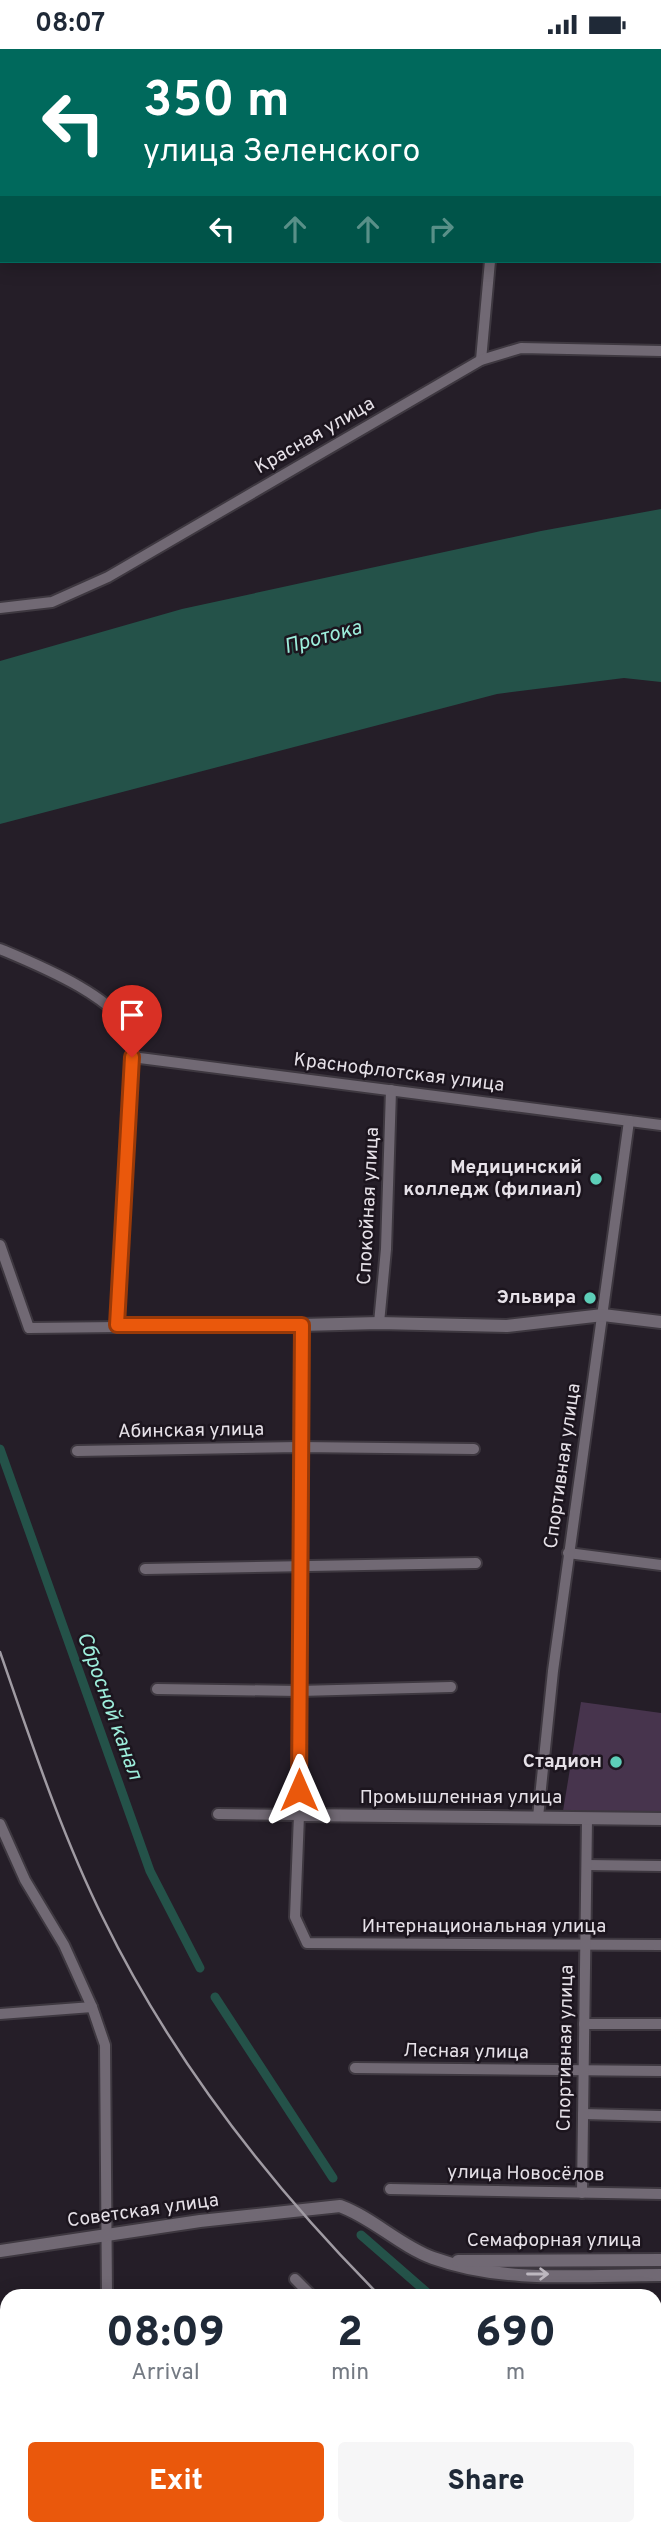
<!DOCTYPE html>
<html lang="en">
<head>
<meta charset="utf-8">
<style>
  body { margin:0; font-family:Overpass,sans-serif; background:#f6f6f7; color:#1f2937; height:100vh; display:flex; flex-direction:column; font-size:26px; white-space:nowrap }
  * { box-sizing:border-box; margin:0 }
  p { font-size:23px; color:#747a83 }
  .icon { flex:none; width:38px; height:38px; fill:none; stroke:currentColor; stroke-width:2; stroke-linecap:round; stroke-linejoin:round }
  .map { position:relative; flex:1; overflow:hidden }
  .drawer { position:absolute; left:0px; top:2240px; width:662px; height:247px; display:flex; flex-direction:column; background:#fff; border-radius:21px 21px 0 0; box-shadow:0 4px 18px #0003 }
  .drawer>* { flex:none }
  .hud { position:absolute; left:0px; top:0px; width:662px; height:214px; box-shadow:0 4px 18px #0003; background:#00695c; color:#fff; overflow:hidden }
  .pin { position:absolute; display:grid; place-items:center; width:60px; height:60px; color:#fff; margin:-72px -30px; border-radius:50% 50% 50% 0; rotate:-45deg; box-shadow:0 0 7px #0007 }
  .pin .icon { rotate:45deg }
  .me { position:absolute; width:77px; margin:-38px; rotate:0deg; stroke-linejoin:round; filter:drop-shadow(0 0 5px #0008) }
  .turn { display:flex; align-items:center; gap:24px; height:147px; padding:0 28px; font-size:32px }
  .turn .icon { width:91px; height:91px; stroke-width:2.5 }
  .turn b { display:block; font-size:49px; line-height:60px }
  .lanes { display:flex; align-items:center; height:66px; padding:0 28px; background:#0003; justify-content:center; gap:35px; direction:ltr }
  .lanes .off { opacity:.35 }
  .eta { display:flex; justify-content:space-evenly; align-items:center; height:119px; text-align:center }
  .eta b { font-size:42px; font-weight:800; line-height:49px }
  .cta { display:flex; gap:14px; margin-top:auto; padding:14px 28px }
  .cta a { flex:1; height:80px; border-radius:7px; background:#ea580c; color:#fff; font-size:28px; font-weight:800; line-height:80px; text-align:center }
  .cta a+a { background:#f6f6f7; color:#1f2937 }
  .status { display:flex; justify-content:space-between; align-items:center; height:49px; padding:0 35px; background:#fff; direction:ltr }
  .status svg { height:19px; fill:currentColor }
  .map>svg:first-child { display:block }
  .green { fill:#47344d }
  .water { fill:#245249 }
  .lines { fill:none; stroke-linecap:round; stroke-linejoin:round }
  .canal { stroke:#245249; stroke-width:9 }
  .minor-casing { stroke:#3e3840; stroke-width:14 }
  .tertiary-casing { stroke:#3e3840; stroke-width:16 }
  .minor { stroke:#716974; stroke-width:10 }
  .tertiary { stroke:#716974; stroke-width:12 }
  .rail { stroke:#a09ba3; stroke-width:2.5 }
  .oneway { stroke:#bdb7bf }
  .route-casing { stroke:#983908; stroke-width:18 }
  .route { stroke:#ea580c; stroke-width:12 }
  .poi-dot { fill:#5dceb8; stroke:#1c151e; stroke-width:2.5 }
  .labels { text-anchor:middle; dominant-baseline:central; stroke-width:5; stroke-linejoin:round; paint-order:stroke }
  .street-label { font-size:19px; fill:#e6e1e8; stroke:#1c151e }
  .poi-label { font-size:19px; font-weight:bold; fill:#e6e1e8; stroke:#1c151e; text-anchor:end }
  .water-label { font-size:21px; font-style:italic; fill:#9deddb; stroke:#1c151e }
</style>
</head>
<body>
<div class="status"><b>08:07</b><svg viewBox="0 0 49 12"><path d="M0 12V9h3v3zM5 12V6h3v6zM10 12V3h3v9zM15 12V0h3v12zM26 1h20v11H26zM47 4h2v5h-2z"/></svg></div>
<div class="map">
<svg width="661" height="2486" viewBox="0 0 661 2486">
  <rect width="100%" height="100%" fill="#251e28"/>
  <path class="green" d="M581 1653 661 1664V1765L563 1762Z"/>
  <path class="water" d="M661 460V633L624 629 497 645 0 775V612L182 560 541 482Z"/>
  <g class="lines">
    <g class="canal">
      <path d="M0 1400 150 1822 200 1919"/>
      <path d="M215 1948 333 2129"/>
      <path d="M361 2186 431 2247"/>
      <path d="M654 2475 661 2482"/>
    </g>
    <defs>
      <g id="minor">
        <path d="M511 2V0"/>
        <path d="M660 20H661"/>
        <path d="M481 311 490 212"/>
        <path d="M0 559 52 553 108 528 481 311 521 299 661 302"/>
        <path d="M0 900C38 916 120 949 133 989L117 1276"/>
        <path d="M132 1008 661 1076"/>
        <path d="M0 1196 29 1279 301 1276"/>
        <path d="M379 1274 386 1200 391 1041"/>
        <path d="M77 1402 299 1398 474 1400"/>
        <path d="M568 1504 661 1516"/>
        <path d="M145 1520 476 1514"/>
        <path d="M157 1640 299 1642 451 1638"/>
        <path d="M218 1765 299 1766 295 1868 307 1894 661 1896"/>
        <path d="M538 1768 553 1622 629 1072"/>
        <path d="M0 1775 25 1831 64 1896 92 1958 105 1996 107 2247"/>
        <path d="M587 1816 661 1817"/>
        <path d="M0 1965 92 1958"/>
        <path d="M584 1975H661"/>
        <path d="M355 2019 661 2022"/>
        <path d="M583 2065 661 2067"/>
        <path d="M390 2140 661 2145"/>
        <path d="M582 2144 587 1770"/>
        <path d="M295 2230 312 2247"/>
        <path d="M654 2382H661"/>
        <path d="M546 2480 552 2486"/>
        <path d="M636 2480 642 2486"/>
        <path d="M102 2486V2480"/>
        <path d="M392 2486V2480"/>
      </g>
      <g id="tertiary">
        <path d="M661 1273 603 1266 507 1277 379 1274 301 1276 299 1766 661 1770"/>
        <path d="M0 2202 200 2172 340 2157C373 2169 400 2197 433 2209 505 2235 585 2226 661 2226"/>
        <path d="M458 2212 661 2211"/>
      </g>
    </defs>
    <use href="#minor" class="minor-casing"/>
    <use href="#tertiary" class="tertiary-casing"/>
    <use href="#minor" class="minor"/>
    <use href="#tertiary" class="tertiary"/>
    <g class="rail">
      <path d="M0 1603C31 1692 61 1784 103 1869 172 2011 269 2135 380 2247"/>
      <path d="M612 2480 619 2486"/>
    </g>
  </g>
  <defs><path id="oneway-shaft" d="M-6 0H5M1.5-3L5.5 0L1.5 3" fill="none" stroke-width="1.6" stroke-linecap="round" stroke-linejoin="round" transform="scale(1.75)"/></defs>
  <use class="oneway" href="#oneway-shaft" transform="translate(538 2225)"/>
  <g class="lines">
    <defs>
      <path id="route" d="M132 1008 117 1276H302L299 1741"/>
    </defs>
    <use href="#route" class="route-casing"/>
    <use href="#route" class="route"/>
  </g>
  <g class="poi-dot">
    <circle cx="596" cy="1130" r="7"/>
    <circle cx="590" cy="1249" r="7"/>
    <circle cx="616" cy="1713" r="7"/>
  </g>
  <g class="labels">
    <g class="street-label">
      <text transform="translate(315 387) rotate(-30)">Красная улица</text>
      <text transform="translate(399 1024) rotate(7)">Краснофлотская улица</text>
      <text transform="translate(369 1157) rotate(-87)">Спокойная улица</text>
      <text transform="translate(191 1382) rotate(-1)">Абинская улица</text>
      <text transform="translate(563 1417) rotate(-82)">Спортивная улица</text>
      <text x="461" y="1749">Промышленная улица</text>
      <text x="484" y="1878">Интернациональная улица</text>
      <text transform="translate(566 1999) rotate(-89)">Спортивная улица</text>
      <text transform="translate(466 2003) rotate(1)">Лесная улица</text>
      <text transform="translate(526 2125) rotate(1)">улица Новосёлов</text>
      <text transform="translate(143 2162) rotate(-8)">Советская улица</text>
      <text x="554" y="2192">Семафорная улица</text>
    </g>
    <g class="poi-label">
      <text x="582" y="1119">Медицинский<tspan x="582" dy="22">колледж (филиал)</tspan></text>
      <text x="576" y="1249">Эльвира</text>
      <text x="602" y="1713">Стадион</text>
    </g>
    <g class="water-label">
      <text transform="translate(323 589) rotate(-15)">Протока</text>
      <text transform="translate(109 1657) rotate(70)">Сбросной канал</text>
    </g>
  </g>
</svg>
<div class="pin" style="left:132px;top:1008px;background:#d93025"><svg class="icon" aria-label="arrive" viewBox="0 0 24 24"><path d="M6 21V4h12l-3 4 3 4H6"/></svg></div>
<svg class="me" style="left:299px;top:1741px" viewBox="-20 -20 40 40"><path d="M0-17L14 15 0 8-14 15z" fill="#ea580c" stroke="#fff" stroke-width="4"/></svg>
<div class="hud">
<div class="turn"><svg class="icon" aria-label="left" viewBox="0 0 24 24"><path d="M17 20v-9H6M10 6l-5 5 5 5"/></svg><div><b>350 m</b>улица Зеленского</div></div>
<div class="lanes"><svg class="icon" aria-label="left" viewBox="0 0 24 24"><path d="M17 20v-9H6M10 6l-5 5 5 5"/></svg><svg class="icon off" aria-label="ahead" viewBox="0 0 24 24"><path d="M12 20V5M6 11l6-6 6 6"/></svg><svg class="icon off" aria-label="ahead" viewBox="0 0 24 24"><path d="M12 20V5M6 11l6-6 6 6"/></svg><svg class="icon off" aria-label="right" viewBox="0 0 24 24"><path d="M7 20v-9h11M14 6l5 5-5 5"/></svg></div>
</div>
<section class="drawer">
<div class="eta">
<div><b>08:09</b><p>Arrival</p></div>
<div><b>2</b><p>min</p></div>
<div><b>690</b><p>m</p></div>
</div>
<div class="cta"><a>Exit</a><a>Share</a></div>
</section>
</div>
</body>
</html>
